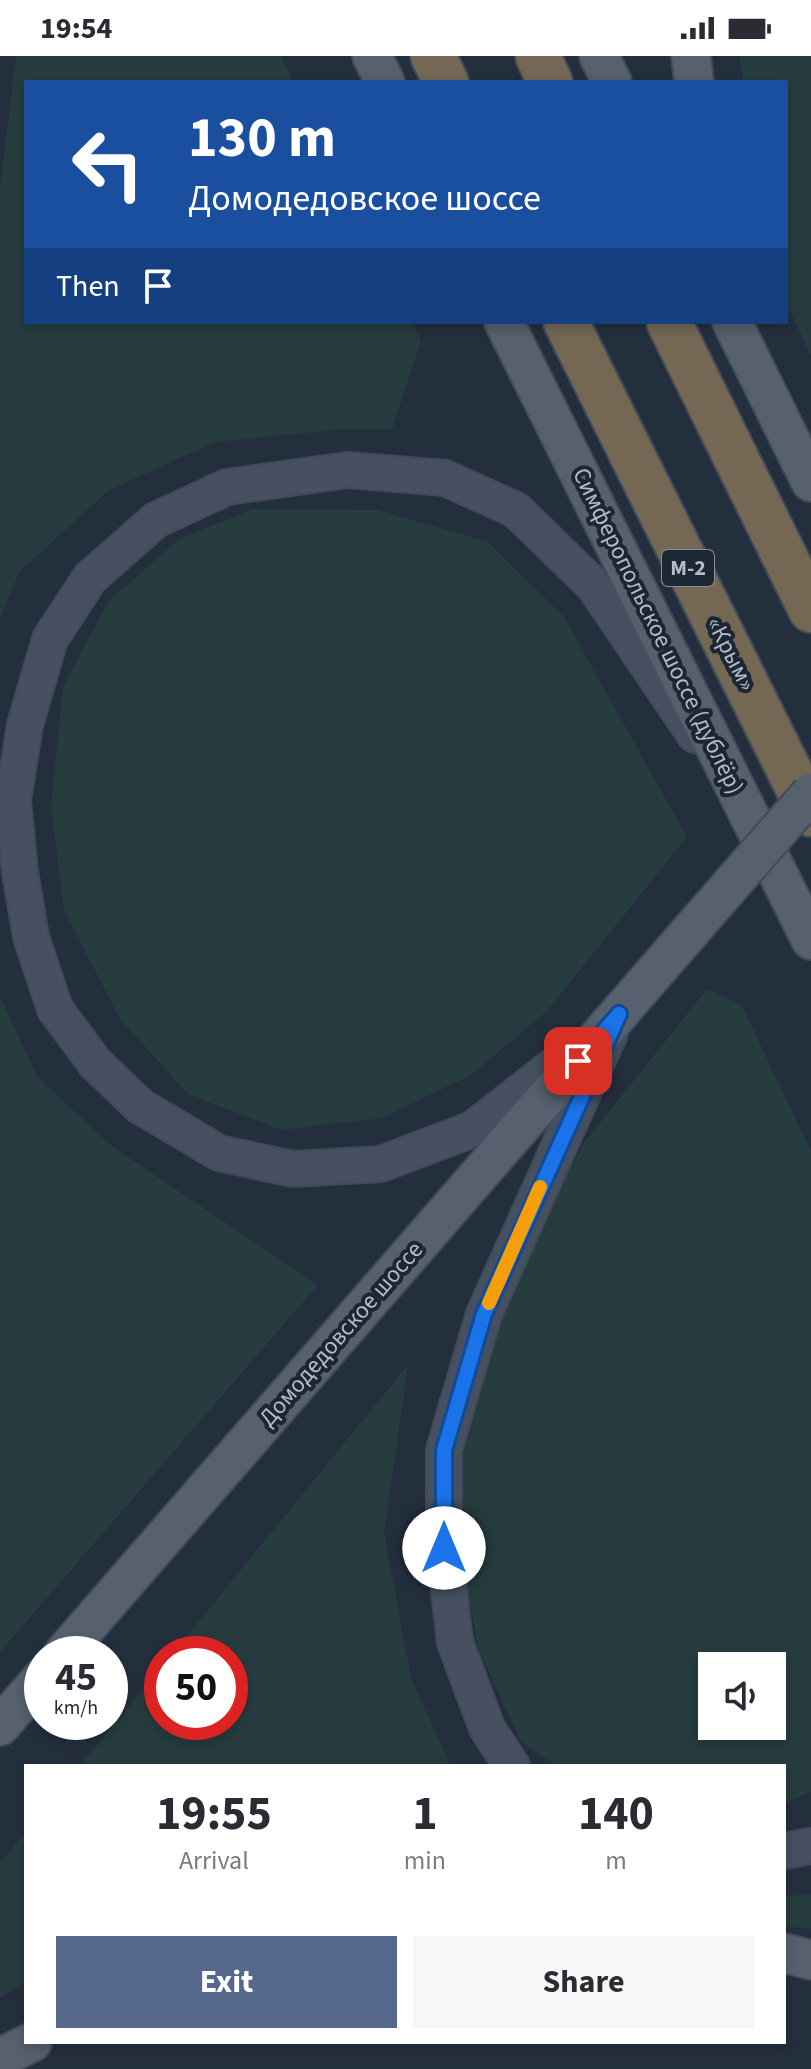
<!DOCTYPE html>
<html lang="en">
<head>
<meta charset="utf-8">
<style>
  body { margin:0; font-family:"Source Sans 3",sans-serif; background:#f7f7f7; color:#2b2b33; height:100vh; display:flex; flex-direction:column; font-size:30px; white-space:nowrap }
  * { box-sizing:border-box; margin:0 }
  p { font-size:26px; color:#7c7c81 }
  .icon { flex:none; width:44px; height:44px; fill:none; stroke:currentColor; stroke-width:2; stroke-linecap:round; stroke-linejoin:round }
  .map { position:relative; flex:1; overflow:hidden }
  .panel { position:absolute; left:24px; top:1708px; width:762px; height:280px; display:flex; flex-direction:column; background:#fff; border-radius:0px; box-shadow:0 4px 12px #0003 }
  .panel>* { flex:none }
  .guide { position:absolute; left:24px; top:24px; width:764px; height:244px; border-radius:0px; box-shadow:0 4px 12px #0003; background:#1a4fa0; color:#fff; overflow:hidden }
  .tools { position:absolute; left:698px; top:1596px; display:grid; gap:16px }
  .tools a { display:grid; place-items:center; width:88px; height:88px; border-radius:0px; background:#fff; box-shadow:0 4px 12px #0003; font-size:40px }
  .speed { position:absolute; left:24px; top:1580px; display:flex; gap:16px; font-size:40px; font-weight:700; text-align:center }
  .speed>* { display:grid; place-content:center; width:104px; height:104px; border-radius:50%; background:#fff; box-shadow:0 4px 12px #0003; line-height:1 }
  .speed small { font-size:20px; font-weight:400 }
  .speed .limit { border:12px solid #d22; background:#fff; color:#111 }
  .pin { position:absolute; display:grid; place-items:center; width:68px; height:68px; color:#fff; margin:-34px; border-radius:16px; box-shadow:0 4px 12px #0006 }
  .me { position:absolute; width:88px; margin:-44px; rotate:0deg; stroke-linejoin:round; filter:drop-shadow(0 0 6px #0008) }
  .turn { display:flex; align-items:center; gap:28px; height:168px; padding:0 32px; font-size:36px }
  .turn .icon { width:104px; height:104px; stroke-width:2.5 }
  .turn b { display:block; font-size:56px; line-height:68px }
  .then { display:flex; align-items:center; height:76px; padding:0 32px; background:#0003; gap:16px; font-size:30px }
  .eta { display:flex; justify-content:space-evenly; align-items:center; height:136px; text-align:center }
  .eta b { font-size:48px; font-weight:700; line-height:56px }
  .action { display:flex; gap:16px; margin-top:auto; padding:16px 32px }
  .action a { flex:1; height:92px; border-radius:0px; background:#56698c; color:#fff; font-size:32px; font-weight:700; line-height:92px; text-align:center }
  .action a+a { background:#f7f7f7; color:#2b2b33 }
  .status { display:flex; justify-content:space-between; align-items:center; height:56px; padding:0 40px; background:#fff; direction:ltr }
  .status svg { height:22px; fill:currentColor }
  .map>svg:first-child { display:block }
  .green { fill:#263c3f; fill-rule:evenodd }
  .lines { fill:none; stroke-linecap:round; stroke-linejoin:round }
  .secondary-casing { stroke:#414a57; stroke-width:38 }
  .primary-casing { stroke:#414a57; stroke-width:42 }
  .motorway-casing { stroke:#434c59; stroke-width:48 }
  .secondary { stroke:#465061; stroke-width:34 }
  .primary { stroke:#56606e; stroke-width:38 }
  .motorway { stroke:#746855; stroke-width:44 }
  .primary-bridge-casing { stroke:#414a57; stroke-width:42; stroke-linecap:butt }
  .primary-bridge { stroke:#56606e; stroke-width:38 }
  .route-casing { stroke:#114b97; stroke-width:20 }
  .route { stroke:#1a73e8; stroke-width:14 }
  .slow { stroke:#f59e0b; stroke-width:14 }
  .labels { text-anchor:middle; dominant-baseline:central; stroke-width:8; stroke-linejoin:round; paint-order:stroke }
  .shield { fill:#1d2633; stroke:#878f9c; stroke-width:2 }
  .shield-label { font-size:22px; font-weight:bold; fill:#b4bcc9 }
  .street-label { font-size:24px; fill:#b4bcc9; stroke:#1d2633 }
</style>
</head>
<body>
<div class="status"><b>19:54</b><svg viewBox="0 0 49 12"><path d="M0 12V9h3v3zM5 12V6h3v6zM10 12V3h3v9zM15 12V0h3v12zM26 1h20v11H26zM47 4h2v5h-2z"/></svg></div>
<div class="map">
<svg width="811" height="2013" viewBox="0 0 811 2013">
  <rect width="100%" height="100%" fill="#242f3e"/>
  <g class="green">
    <path d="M16 0H281L294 26H26V266H412L421 285 392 374 345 373 215 386 109 434 19 516 0 563V134Z"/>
    <path d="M740 0H811V299L786 248V26H743Z"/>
    <path d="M254 453 378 454 488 486 564 561 687 781 546 956 471 1019 382 1062 281 1074 188 1038 120 963 64 854 51 750 63 631 108 546 179 483Z"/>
    <path d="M707 933 741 948 811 1095V1735L784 1748V1710H556L521 1686 478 1592 452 1445 486 1305 528 1192 584 1087ZM712 1610H772V1670H712Z"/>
    <path d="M0 940 38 1022 113 1091 318 1229 0 1596Z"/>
    <path d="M408 1309 384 1476 411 1622 451 1710H80L162 1610V1666H230V1598H172Z"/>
    <path d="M26 1775V1927L0 1941V1807Z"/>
    <path d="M811 1838V1873L784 1870V1840Z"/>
  </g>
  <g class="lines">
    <defs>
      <g id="secondary">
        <path d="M575 993 473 1073 381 1108 293 1113 219 1097 140 1050 95 1007 55 953 31 881 20 816 13 744 25 669 50 583 90 522 156 464 227 431 348 414 445 422 516 454 594 530 695 679"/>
        <path d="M512 1710 487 1672 455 1586 444 1492V1394L484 1258 610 977"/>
        <path d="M784 1795 811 1790"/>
      </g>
      <g id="primary">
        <path d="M372 0 385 26"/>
        <path d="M599 0 612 26"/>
        <path d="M691 0 694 26"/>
        <path d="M504 266 811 884"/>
        <path d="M732 266 811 426"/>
        <path d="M63 1598 688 878"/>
        <path d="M0 1670 42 1622"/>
        <path d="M784 1897 811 1904"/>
        <path d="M0 2002 32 1986"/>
      </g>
      <g id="motorway">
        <path d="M433 0 446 26"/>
        <path d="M538 0 550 26"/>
        <path d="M566 266 811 758"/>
        <path d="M669 266 811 554"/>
      </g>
    </defs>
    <use href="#secondary" class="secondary-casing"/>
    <use href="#primary" class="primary-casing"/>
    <use href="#motorway" class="motorway-casing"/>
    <use href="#secondary" class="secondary"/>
    <use href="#primary" class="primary"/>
    <use href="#motorway" class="motorway"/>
    <defs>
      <path id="primary-bridge" d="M688 878 811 737"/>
    </defs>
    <use href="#primary-bridge" class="primary-bridge-casing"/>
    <use href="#primary-bridge" class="primary-bridge"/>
  </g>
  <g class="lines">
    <defs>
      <path id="route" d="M444 1492V1394L484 1258 619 958 578 1005"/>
    </defs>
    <use href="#route" class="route-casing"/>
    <use href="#route" class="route"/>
    <path class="slow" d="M489 1247 540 1131"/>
  </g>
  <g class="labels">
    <rect class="shield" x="662" y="494" width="52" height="36" rx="6"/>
    <g class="shield-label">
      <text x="688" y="512">М-2</text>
    </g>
    <g class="street-label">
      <text transform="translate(658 575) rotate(64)">Симферопольское шоссе (дублёр)</text>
      <text transform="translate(731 598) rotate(63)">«Крым»</text>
      <text transform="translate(341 1278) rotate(-49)">Домодедовское шоссе</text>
    </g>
  </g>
</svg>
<div class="tools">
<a><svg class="icon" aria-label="sound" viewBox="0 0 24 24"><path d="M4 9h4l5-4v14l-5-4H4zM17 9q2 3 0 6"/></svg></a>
</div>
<div class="speed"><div>45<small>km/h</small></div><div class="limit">50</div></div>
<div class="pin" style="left:578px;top:1005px;background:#d93025"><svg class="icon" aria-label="arrive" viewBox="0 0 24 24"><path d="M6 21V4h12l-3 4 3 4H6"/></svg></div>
<svg class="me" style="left:444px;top:1492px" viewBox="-20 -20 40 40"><circle r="19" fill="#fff"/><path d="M0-13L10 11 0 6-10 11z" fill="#1a73e8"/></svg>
<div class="guide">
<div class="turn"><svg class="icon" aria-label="left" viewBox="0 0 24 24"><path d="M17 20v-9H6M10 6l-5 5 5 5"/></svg><div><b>130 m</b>Домодедовское шоссе</div></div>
<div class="then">Then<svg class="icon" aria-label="arrive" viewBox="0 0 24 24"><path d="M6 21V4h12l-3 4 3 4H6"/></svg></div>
</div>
<section class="panel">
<div class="eta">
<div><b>19:55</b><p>Arrival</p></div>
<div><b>1</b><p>min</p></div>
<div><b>140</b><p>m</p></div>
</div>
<div class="action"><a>Exit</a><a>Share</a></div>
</section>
</div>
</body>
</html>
